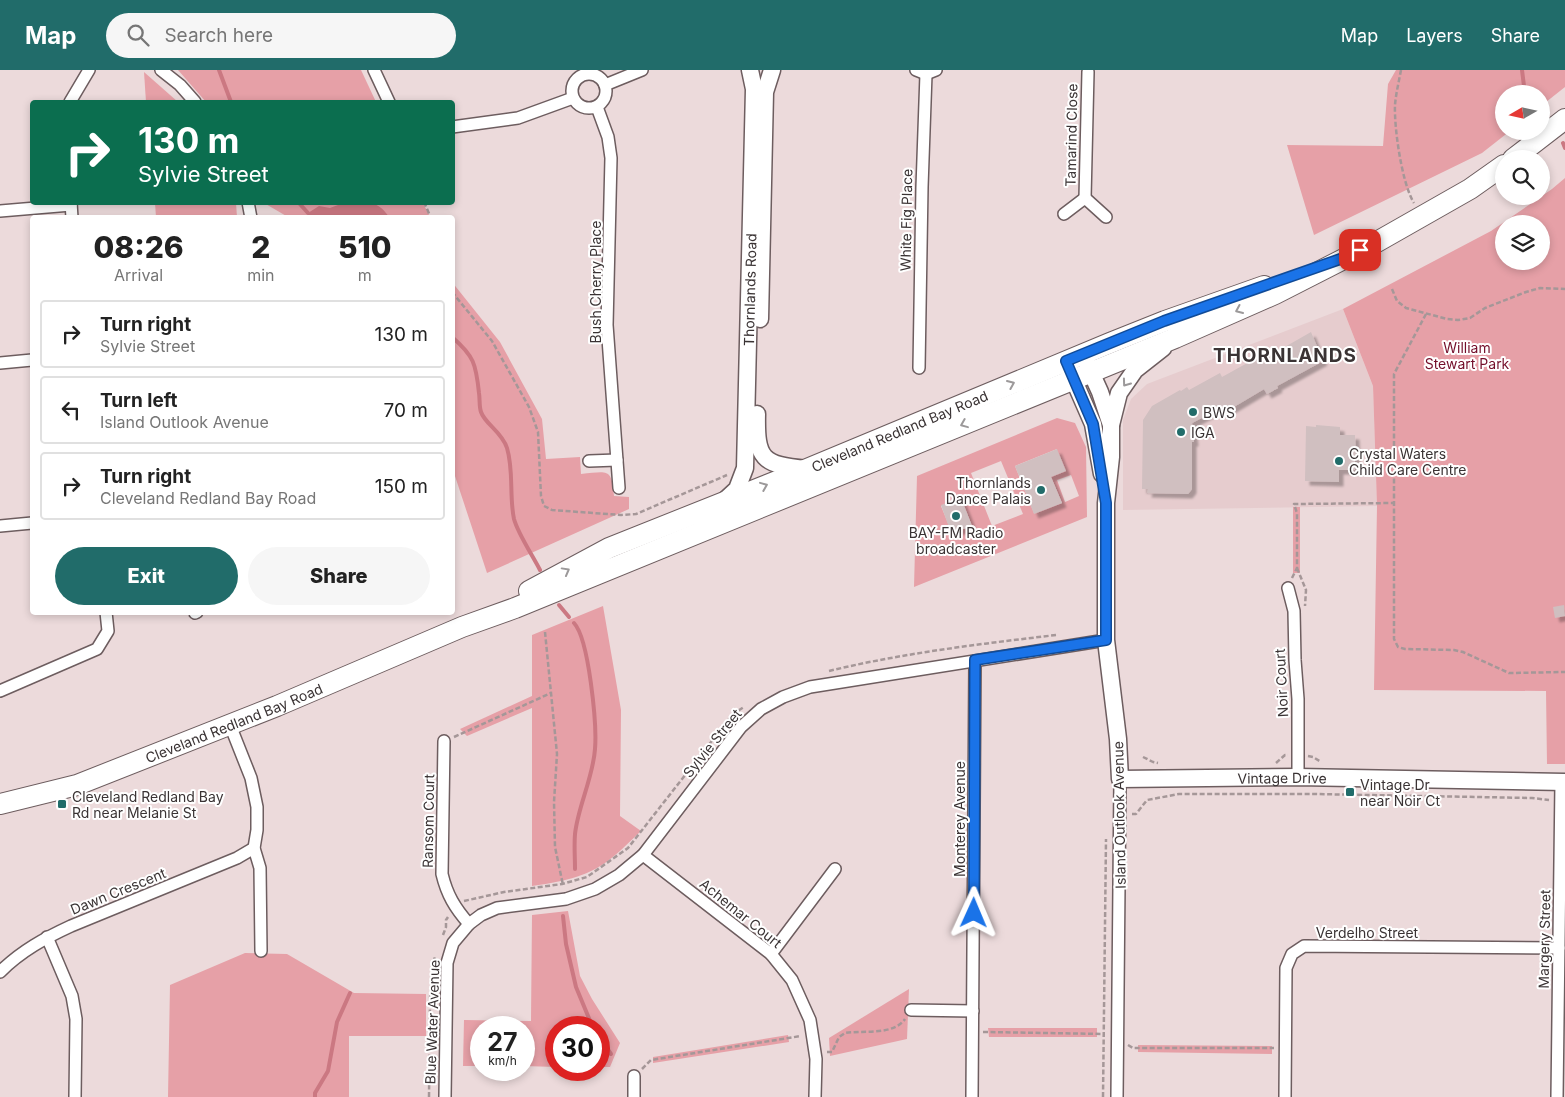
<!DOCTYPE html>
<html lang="en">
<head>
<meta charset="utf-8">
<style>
  body { margin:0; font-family:Inter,sans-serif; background:#f6f6f6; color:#222; height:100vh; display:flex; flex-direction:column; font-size:19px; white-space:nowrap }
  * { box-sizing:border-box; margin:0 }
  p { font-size:16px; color:#767676 }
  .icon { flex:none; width:28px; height:28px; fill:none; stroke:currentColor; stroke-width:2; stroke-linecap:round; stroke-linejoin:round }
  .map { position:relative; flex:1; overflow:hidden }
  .sheet { position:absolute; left:30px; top:145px; width:425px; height:400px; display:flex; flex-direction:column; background:#fff; border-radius:5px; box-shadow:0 2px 8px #0003 }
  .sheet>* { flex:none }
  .top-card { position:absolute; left:30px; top:30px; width:425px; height:105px; border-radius:5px; box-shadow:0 2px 8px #0003; background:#0b6e4f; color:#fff; overflow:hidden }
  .needle { width:32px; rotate:261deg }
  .fabs { position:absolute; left:1495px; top:15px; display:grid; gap:10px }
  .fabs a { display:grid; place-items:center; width:55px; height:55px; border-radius:50%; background:#fff; box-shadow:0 2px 8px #0003; font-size:25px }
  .speed { position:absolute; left:470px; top:946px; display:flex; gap:10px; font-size:25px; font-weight:700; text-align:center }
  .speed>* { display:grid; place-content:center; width:65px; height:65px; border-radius:50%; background:#fff; box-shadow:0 2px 8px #0003; line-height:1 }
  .speed small { font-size:12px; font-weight:400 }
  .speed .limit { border:8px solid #d22; background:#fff; color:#111 }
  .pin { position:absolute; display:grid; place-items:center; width:42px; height:42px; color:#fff; margin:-21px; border-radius:10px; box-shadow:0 2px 8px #0006 }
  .me { position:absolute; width:55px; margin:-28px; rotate:1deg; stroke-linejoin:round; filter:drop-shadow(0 0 4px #0008) }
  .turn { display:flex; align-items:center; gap:18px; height:105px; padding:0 25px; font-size:22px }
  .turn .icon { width:65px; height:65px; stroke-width:2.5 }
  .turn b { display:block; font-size:35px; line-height:42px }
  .eta { display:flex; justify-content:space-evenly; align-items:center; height:85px; text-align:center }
  .eta b { font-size:30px; font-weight:800; line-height:35px }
  .action { display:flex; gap:10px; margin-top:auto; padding:10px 25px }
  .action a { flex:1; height:58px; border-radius:30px; background:#216c6a; color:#fff; font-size:20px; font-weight:800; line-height:58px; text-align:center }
  .action a+a { background:#f6f6f6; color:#222 }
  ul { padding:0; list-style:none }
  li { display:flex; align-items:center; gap:15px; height:68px; margin:0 10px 8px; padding:0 15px; border:2px solid #e0e0e0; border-radius:5px }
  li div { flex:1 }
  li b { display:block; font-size:19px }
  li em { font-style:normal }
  header { display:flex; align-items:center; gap:30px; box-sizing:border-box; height:70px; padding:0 25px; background:#216c6a; color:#fff }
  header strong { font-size:24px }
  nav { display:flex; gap:28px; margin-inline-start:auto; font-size:18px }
  .search { width:350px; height:45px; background:#f6f6f6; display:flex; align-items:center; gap:12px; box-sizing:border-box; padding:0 18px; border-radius:28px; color:#767676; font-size:19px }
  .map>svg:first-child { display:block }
  .built { fill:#e6ccce }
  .green { fill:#e6a0a7; fill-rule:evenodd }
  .water { fill:#cb7882 }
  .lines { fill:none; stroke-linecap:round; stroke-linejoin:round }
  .stream { stroke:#cb7882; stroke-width:4 }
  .building { fill:#d0bfc0; filter:url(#shadow) }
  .street-casing { stroke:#6d5d5f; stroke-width:14 }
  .secondary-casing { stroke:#6d5d5f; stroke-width:19 }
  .highway-casing { stroke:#6d5d5f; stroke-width:22 }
  .path { stroke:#a59798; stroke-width:2.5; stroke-dasharray:5 2.5; stroke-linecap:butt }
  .street { stroke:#fff; stroke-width:11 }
  .secondary { stroke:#fff; stroke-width:16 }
  .highway { stroke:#fff; stroke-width:20 }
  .oneway { stroke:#9c999a }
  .route-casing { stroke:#114b97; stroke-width:12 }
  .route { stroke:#1a73e8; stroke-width:9 }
  .poi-dot { fill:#216c6a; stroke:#fff; stroke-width:2 }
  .labels { text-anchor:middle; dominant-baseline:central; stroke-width:4; stroke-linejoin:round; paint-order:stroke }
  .street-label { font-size:14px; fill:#3a3334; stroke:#fff }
  .park-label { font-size:14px; fill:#740f2b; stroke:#fff }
  .poi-label { font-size:14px; fill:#3a3334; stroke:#fff; text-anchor:start }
  .district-label { font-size:19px; font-weight:bold; letter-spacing:1px; fill:#3a3334; stroke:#fff }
</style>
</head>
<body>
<header>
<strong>Map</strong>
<div class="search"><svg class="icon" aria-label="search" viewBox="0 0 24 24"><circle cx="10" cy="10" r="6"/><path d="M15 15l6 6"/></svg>Search here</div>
<nav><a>Map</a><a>Layers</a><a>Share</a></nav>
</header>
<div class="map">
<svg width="1565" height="1027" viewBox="0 0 1565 1027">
  <defs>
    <filter id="shadow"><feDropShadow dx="4.5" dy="4.5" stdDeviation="1" flood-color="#0004"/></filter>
  </defs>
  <rect width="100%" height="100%" fill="#ecdadb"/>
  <path class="built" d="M1343 239 1373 316 1377 436 1123 440V350L1131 329 1147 314Z"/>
  <g class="green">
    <path d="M178 0H361L376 32H206Z"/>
    <path d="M1396 0H1565V17L1541 36V24H1504V61H1510L1482 83 1314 165 1287 75 1383 76 1388 14Z"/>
    <path d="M144 2 178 32H146Z"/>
    <path d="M1565 108V694H1547L1546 621 1374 620 1377 436 1373 316 1343 239 1491 161 1552 119ZM1504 154H1541V191H1504Z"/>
    <path d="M155 133H236L237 147H156Z"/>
    <path d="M264 133H423L430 147H288Z"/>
    <path d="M452 212 500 272 542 349 546 389 580 387 581 404C607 402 612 397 614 426L629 427V439L487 503 453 400Z"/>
    <path d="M1057 348 1075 353 1086 377 1087 447 914 517 917 406ZM1057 379 1051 407 1062 433 1034 443 1015 396ZM1001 391 1023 444 992 456 971 403ZM1071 405 1079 426 1065 432 1057 410ZM961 428 972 456 952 463 941 436Z"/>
    <rect x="1293" y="437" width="7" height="66"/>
    <path d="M603 536 621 640 620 746 641 761C630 771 620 782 609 790 586 808 559 812 532 816V638L467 666 460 659 532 626V565Z"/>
    <path d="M568 841 580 906 592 929 620 973 610 997H599V958H556V997L524 996V958H481V996H463L464 950 531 951 532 845Z"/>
    <path d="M245 883 287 884 354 923 426 924V966H349V1027H168L170 915Z"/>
    <path d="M909 919 907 969 830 986 829 968Z"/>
    <path d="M988 958H1097V967H989Z"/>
    <path d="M788 965 789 972 653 993V987Z"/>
    <path d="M1138 975 1272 976V984L1138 982Z"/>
  </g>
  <path class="water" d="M346 132C365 132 377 129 389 147H309L308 143 319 136 330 138Z"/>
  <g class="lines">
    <g class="stream">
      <path d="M219 0 231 32"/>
      <path d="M1522 0 1525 24"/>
      <path d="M1563 73 1565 78"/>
      <path d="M298 132 308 143"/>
      <path d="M452 267C474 286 476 294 479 323 480 329 479 336 481 342 485 354 502 362 507 378 514 401 509 426 514 449 518 464 533 486 540 500"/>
      <path d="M559 535 569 547"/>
      <path d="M574 553C589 569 597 655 595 679 593 708 578 736 575 764 574 775 575 787 575 799"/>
      <path d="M563 846 566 874 576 917 593 958"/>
      <path d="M599 967 611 984"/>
      <path d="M315 1027V1023L328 1001 337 952 350 923"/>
    </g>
  </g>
  <g class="building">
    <path d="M1311 262 1323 291 1277 316 1278 318 1267 324 1264 319 1227 341 1224 336 1192 353 1194 372H1192V419L1188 424 1147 423 1148 419H1142L1143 350 1152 336 1180 320 1181 321 1187 317 1189 320 1220 303 1222 307 1260 286 1262 290Z"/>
    <path d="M1316 355 1340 357V365H1355L1356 390H1355V400H1339V412L1305 411 1306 356 1316 357Z"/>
    <path d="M1057 379 1066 401 1051 407 1062 433 1034 444 1015 396Z"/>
    <path d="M961 428 972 456 951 463 941 435Z"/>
    <path d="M1564 535 1565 546 1555 548 1553 537Z"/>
  </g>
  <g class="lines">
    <defs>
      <g id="street">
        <path d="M161 0 180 15 195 32"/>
        <path d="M374 0 389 32"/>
        <path d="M916 0 926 4 936 0"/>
        <circle cx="589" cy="21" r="17"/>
        <path d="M605 15 642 0"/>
        <path d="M70 32 89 0"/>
        <path d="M597 37 608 67 611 88 607 255 619 418"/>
        <path d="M452 57 518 48 573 28"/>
        <path d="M1085 128 1088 2"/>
        <path d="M71 132 72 148"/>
        <path d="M248 132 251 148"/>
        <path d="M0 141 71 135"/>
        <path d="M1064 144 1085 128 1106 147"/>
        <path d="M0 293 32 290"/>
        <path d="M919 298 922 117 926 4"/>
        <path d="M589 391 617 390"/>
        <path d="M0 456 32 453"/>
        <path d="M1288 518 1294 541 1295 590 1298 629V707"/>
        <path d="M195 543 197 542"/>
        <path d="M0 621 97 579 108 561 106 542"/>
        <path d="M230 655 251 708 257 737V760L254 778 260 798 261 881"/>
        <path d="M444 671 442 804C447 825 455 838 469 854"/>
        <path d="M643 785 771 884 792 910 810 950 816 989 815 1027"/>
        <path d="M47 867 72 926 76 949 75 1027"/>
        <path d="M771 884 835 799"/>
        <path d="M0 902C21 881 45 868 71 856L237 788 254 778"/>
        <path d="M911 940 973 941"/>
        <path d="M634 1006V1027"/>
        <path d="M445 1027 447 893 453 873 469 854 481 845 497 838 566 829 595 819 619 805 643 785 741 657 761 639 783 627 810 617 1106 570"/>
        <path d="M972 1027 975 591"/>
        <path d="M1117 1027 1120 709"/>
        <path d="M1285 1027 1286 898 1292 884 1304 876 1559 878"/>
        <path d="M1557 1027 1561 712"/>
      </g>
      <g id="secondary">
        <path d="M760 249 765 22 772 0"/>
        <path id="s1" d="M1086 291 1100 322 1111 355V387L1106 433V570L1118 669 1120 709 1298 707 1565 712"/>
        <path d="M1069 299 1093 354 1102 404"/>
        <path d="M757 344C756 389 762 395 807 399"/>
        <path d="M1111 355 1119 323 1135 300 1163 278"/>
        <path id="s2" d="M723 432 737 419 745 398 754 19 750 0"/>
      </g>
      <g id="highway">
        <path d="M1513 89 1565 49"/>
        <path id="s3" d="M529 521 609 478 807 399 1110 273 1165 251 1264 216"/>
        <path id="s4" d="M0 734 77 715 277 636 462 557 515 538 1175 268 1275 224 1375 173 1470 119 1504 95"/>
      </g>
    </defs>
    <use href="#street" class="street-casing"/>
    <use href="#secondary" class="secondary-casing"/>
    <use href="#highway" class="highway-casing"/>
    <g class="path">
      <path d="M1401 0C1399 11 1396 23 1395 35 1394 58 1402 114 1414 133"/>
      <path d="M424 132 431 148"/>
      <path d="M1392 219 1397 231 1406 238 1447 249 1458 250 1470 248 1485 238 1526 222 1540 218 1565 219"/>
      <path d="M452 222 492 271 529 337 538 362 541 426 544 436 552 440 621 445 636 444 727 405"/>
      <path d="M1426 244 1394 304V569L1398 577 1405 579 1454 580 1463 582 1509 603 1565 602"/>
      <path d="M1297 498 1306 520 1305 536"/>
      <path d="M1292 508 1297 498V443L1294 434 1394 433"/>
      <path d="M545 562 557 684 554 732 555 777 563 815"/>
      <path d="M829 601C903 583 980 574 1056 565"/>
      <path d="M454 667 551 623"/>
      <path d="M1308 686 1313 687 1321 692"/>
      <path d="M1143 687 1153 692 1158 693"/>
      <path d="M1276 693 1285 685H1288"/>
      <path d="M1132 744H1136L1147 730 1179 724H1313L1532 728 1549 730"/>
      <path d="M464 831 504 822 562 814 587 807 628 778 733 644 744 637"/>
      <path d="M443 865 446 857V850L448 847"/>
      <path d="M983 962 1105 964"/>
      <path d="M1128 975 1133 978H1274"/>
      <path d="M827 982H832L839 967 845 963C862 960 893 966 905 949"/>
      <path d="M642 999 651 990 801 966"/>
      <path d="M429 1027 430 928 433 894 435 887"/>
      <path d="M1103 1027 1106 769"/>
    </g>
    <use href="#street" class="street"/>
    <use href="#secondary" class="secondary"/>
    <use href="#highway" class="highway"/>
  </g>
  <defs><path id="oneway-chevron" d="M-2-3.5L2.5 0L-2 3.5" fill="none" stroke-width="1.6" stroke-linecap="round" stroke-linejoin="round" transform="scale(1.25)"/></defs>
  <g class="oneway">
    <use href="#oneway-chevron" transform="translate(1239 240) rotate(156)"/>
    <use href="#oneway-chevron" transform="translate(1126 313) rotate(126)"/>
    <use href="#oneway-chevron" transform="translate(1011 314) rotate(-23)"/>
    <use href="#oneway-chevron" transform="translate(964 354) rotate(158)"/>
    <use href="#oneway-chevron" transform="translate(764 416) rotate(-22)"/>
    <use href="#oneway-chevron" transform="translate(566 501) rotate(-29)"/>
  </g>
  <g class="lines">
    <defs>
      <path id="route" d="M974 843 975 590 1106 570V433L1093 354 1066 291 1164 251 1346 187 1360 180"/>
    </defs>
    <use href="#route" class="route-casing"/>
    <use href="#route" class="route"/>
  </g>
  <g class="poi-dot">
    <circle cx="1193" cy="342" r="5"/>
    <circle cx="1181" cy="362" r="5"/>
    <circle cx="1339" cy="391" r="5"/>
    <circle cx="1041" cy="420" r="5"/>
    <circle cx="956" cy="446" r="5"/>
    <rect x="1345" y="717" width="10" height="10" rx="2.5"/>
    <rect x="57" y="729" width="10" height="10" rx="2.5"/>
  </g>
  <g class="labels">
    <g class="street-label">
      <text transform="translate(1071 65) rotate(-89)">Tamarind Close</text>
      <text transform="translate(906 150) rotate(-89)">White Fig Place</text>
      <text transform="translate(595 212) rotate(-90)">Bush Cherry Place</text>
      <text stroke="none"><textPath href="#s2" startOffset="220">Thornlands Road</textPath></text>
      <text stroke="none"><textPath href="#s3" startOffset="404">Cleveland Redland Bay Road</textPath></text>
      <text transform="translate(1281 613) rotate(-93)">Noir Court</text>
      <text stroke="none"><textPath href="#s4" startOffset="248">Cleveland Redland Bay Road</textPath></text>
      <text transform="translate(712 673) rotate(-51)">Sylvie Street</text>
      <text stroke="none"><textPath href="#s1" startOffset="586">Vintage Drive</textPath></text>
      <text transform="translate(1119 745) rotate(-91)">Island Outlook Avenue</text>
      <text transform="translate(959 749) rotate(-90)">Monterey Avenue</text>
      <text transform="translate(428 751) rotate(-89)">Ransom Court</text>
      <text transform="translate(118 821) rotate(-22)">Dawn Crescent</text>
      <text transform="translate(741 843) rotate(39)">Achemar Court</text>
      <text x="1367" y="862">Verdelho Street</text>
      <text transform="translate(1544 869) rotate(-89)">Margery Street</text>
      <text transform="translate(432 952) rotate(-88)">Blue Water Avenue</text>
    </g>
    <g class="park-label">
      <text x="1467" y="277">William<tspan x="1467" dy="16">Stewart Park</tspan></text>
    </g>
    <g class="poi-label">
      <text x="1203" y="342">BWS</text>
      <text x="1191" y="362">IGA</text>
      <text x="1349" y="383">Crystal Waters<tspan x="1349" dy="16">Child Care Centre</tspan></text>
      <text x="1031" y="412" text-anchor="end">Thornlands<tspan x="1031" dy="16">Dance Palais</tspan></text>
      <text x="956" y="462" text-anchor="middle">BAY-FM Radio<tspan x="956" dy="16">broadcaster</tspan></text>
      <text x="1360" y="714">Vintage Dr<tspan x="1360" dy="16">near Noir Ct</tspan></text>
      <text x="72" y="726">Cleveland Redland Bay<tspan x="72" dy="16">Rd near Melanie St</tspan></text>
    </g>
    <g class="district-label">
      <text x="1285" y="285">THORNLANDS</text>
    </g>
  </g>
</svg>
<div class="fabs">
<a><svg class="needle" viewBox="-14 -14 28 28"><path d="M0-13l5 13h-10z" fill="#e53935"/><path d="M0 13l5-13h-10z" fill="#767676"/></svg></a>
<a><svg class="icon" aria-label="search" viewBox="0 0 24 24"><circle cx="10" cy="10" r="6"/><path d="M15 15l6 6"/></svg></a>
<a><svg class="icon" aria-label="layers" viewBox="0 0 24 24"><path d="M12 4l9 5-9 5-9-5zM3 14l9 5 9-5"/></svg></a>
</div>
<div class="speed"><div>27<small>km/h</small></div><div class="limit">30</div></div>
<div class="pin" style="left:1360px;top:180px;background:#d93025"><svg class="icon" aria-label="arrive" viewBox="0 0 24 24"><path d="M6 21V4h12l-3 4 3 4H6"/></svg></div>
<svg class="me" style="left:974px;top:843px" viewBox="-20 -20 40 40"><path d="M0-17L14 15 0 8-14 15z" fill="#1a73e8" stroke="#fff" stroke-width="4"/></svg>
<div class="top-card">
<div class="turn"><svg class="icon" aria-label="right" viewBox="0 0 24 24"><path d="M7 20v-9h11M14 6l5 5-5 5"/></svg><div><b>130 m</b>Sylvie Street</div></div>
</div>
<section class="sheet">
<div class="eta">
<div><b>08:26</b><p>Arrival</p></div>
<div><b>2</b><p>min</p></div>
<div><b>510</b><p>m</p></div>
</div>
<ul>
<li><svg class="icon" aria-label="right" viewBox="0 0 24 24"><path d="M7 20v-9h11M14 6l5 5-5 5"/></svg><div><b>Turn right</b><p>Sylvie Street</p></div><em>130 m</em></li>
<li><svg class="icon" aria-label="left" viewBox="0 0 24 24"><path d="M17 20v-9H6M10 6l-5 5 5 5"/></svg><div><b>Turn left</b><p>Island Outlook Avenue</p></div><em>70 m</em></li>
<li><svg class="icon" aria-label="right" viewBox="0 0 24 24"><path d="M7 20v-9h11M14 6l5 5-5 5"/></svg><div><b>Turn right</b><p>Cleveland Redland Bay Road</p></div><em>150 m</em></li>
</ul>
<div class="action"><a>Exit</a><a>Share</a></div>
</section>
</div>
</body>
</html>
